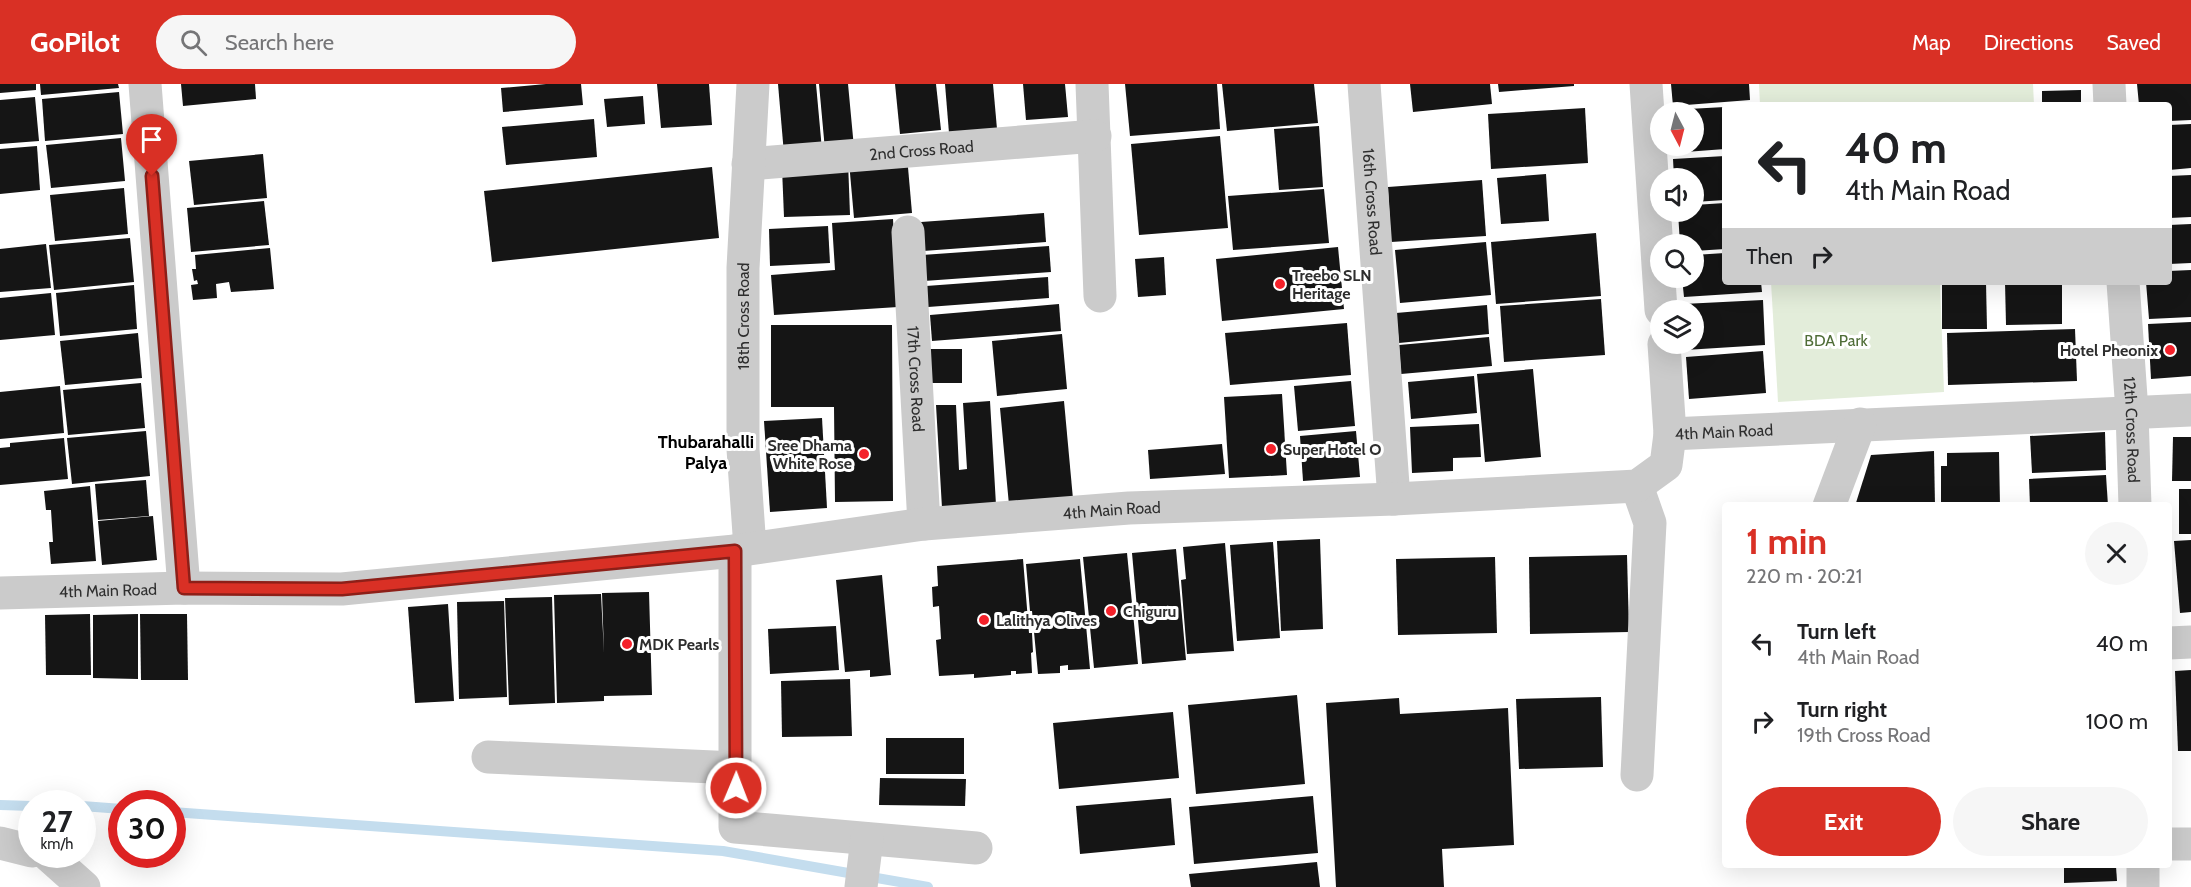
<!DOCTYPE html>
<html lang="en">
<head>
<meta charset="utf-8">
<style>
  body { margin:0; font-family:Cabin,sans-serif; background:#f6f6f6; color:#202124; height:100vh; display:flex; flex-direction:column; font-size:22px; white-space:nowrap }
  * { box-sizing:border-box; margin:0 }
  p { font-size:20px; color:#757577 }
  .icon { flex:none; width:33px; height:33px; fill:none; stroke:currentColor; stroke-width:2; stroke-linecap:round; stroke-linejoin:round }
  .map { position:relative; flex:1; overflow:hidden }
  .sheet { position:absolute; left:1722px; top:418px; width:450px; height:366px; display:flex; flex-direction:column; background:#fff; border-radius:6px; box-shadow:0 6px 24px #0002 }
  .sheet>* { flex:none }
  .top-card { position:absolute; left:1722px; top:18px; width:450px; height:183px; border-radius:6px; box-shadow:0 6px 24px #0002; background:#fff; color:#202124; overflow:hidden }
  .needle { width:39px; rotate:173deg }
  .fabs { position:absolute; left:1650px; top:18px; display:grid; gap:12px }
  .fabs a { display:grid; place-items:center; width:54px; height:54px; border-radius:50%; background:#fff; box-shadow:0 6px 24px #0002; font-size:30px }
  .speed { position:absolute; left:18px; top:706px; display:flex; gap:12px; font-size:30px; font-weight:700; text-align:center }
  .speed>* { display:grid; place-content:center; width:78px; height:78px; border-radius:50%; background:#fff; box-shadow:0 6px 24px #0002; line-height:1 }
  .speed small { font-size:15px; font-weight:400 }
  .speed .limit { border:9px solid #d22; background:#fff; color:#111 }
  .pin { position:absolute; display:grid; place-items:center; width:51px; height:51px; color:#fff; margin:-62px -26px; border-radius:50% 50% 50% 0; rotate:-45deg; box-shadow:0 0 6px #0007 }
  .pin .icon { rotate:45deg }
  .me { position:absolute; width:66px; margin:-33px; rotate:1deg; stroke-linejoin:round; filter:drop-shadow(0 0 4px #0008) }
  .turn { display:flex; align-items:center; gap:21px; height:126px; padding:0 24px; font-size:27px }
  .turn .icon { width:78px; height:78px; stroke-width:2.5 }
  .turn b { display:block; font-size:42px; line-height:51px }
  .then { display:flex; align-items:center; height:57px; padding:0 24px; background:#0003; gap:12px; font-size:22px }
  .round { display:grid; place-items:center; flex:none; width:63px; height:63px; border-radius:32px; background:#f6f6f6 }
  .headline { display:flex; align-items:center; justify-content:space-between; height:102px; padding:0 24px }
  h1 { font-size:36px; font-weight:800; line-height:45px; color:#d93025 }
  .button { display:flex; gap:12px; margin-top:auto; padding:12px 24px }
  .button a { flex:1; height:69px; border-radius:36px; background:#d93025; color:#fff; font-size:24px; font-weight:800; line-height:69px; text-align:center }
  .button a+a { background:#f6f6f6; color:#202124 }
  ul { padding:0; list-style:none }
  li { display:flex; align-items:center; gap:18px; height:78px; padding:0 24px }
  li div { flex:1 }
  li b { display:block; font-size:22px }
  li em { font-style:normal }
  header { display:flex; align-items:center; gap:36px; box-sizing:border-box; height:84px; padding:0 30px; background:#d93025; color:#fff }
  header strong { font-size:28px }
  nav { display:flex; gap:33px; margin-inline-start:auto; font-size:21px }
  .search { width:420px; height:54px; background:#f6f6f6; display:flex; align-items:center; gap:15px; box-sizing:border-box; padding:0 21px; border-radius:33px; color:#757577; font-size:22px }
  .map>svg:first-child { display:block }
  .green { fill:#e3edda }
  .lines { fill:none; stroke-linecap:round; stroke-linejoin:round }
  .stream { stroke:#c4ddee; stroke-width:10 }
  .building { fill:#151515 }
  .minor { stroke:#cbcbcb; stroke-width:33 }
  .route-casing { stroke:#8d1f18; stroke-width:15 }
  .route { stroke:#d93025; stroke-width:10 }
  .poi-dot { fill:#f4212a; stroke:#fff; stroke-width:2 }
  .labels { text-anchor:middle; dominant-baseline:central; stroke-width:6; stroke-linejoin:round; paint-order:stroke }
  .street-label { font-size:16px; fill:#2e2e2e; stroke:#fff }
  .poi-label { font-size:16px; font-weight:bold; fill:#2e2e2e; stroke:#fff; text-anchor:start }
  .park-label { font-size:16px; fill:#4f6d37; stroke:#fff }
  .neighbourhood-label { font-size:18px; font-weight:bold; fill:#000; stroke:#fff }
</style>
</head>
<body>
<header>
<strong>GoPilot</strong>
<div class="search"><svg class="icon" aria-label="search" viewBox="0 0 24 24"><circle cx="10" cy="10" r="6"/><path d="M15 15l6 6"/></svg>Search here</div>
<nav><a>Map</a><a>Directions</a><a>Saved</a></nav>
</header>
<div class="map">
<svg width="2191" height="803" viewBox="0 0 2191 803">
  <rect width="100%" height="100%" fill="#fff"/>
  <g class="green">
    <path d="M1759 0H2033L2034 21H1760Z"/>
    <path d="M1771 198H1940L1944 308 1778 318Z"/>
  </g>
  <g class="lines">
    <g class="stream">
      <path d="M0 721 32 722"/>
      <path d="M82 722 122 725"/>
      <path d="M172 728 723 767 928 803"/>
    </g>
  </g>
  <g class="building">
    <path d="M0 0H36V6L0 9Z"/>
    <path d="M40 0H118L119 4 41 11Z"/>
    <path d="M181 0H255L256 15 183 22Z"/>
    <path d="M546 0H581L583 21 503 28 501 4Z"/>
    <path d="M657 0H709L712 41 661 44Z"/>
    <path d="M778 0H816L822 66 784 70Z"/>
    <path d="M819 0H848L854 64 825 66Z"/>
    <path d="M895 0H936L941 46 900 50Z"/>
    <path d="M945 0H993L997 45 949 49Z"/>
    <path d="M1023 0H1065L1068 33 1026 36Z"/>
    <path d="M1125 0H1217L1220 45 1130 52Z"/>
    <path d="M1222 0H1314L1318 39 1227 47Z"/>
    <path d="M1410 0H1490L1492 20 1413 28Z"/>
    <path d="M1498 0H1574V2L1499 8Z"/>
    <path d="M1671 0H1749L1750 16 1673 22Z"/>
    <path d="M2137 0H2191V36L2169 37V21H2139Z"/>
    <path d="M2081 6V21H2042V7Z"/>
    <path d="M119 8 123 50 45 57 42 15Z"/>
    <path d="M643 12 645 40 607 43 604 15Z"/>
    <path d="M35 13 39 57 0 60V16Z"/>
    <path d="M1725 23V65L1672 69V62H1694V28H1670V26Z"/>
    <path d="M1585 24 1588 79 1491 85 1488 30Z"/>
    <path d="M594 35 597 73 506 81 502 43Z"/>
    <path d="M2191 40V84L2169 86V41Z"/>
    <path d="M1319 42 1323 103 1279 106 1274 45Z"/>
    <path d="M1220 52 1228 144 1139 151 1131 60Z"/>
    <path d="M121 54 125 97 51 104 46 61Z"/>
    <path d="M37 62 40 106 0 110V65Z"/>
    <path d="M263 70 267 114 194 121 189 77Z"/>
    <path d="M907 72 912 129 854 134 849 78Z"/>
    <path d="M1725 72V116L1694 118V94H1674L1673 75Z"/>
    <path d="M848 77 850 131 784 133 782 84Z"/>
    <path d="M712 83 719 154 492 178 484 107Z"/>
    <path d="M1546 90 1549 137 1501 140 1497 94Z"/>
    <path d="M2191 91V133L2169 134V92Z"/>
    <path d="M1482 96 1486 152 1391 158 1388 103Z"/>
    <path d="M124 104 128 150 55 157 50 111Z"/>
    <path d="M1324 105 1329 159 1233 166 1228 112Z"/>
    <path d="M264 117 269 161 191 168 187 124Z"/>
    <path d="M1725 119V165L1694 167V160H1680L1678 128H1694V121Z"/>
    <path d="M1044 129 1046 158 923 167 921 138Z"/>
    <path d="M893 135 898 223 774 231 771 191 835 186 832 139Z"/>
    <path d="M2191 140V179L2169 180V141Z"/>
    <path d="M828 142 830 179 770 182 769 145Z"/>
    <path d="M1596 149 1601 212 1496 220 1491 158Z"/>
    <path d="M130 154 134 198 54 206 49 161Z"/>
    <path d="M1486 158 1491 211 1400 219 1395 166Z"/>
    <path d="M46 160 51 204 0 208V165Z"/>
    <path d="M1049 162 1051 188 924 197 922 171Z"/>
    <path d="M1338 163 1344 225 1222 237 1216 175Z"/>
    <path d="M270 164 274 205 231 208 229 198 216 200 217 214 193 216 191 201 198 200 197 196 194 197 192 185H196L195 171Z"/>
    <path d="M1725 169V198H1761L1762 208 1684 213 1682 194H1694V171Z"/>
    <path d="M1164 173 1166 211 1138 213 1135 175Z"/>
    <path d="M2191 186V233L2149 235 2146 198H2169V187Z"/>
    <path d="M1048 193 1049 214 928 223 926 202Z"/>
    <path d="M1942 198H1986L1987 245H1942Z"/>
    <path d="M2005 198H2062V240L2006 241Z"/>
    <path d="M134 201 137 245 60 252 56 209Z"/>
    <path d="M51 209 55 251 0 256V214Z"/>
    <path d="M1601 215 1605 271 1504 278 1500 222Z"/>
    <path d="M1763 216 1765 261 1685 266V260H1694V226H1684L1683 220Z"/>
    <path d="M1059 220 1061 247 932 257 930 231Z"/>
    <path d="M1487 221 1489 250 1399 259 1396 229Z"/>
    <path d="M2191 238V292L2151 295 2148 240Z"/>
    <path d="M1347 239 1351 291 1230 301 1225 249Z"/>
    <path d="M771 241H892L893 417 835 418 834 323H771Z"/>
    <path d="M2075 245 2077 297 1948 301 1947 249Z"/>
    <path d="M138 249 142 294 65 301 60 257Z"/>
    <path d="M1062 250 1067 305 997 312 992 257Z"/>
    <path d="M1489 253 1492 282 1401 290 1399 261Z"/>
    <rect x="929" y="265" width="33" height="34"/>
    <path d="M1763 267 1766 309 1689 315 1686 273Z"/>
    <path d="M1533 285 1541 373 1485 378 1477 290Z"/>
    <path d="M1474 292 1477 329 1411 335 1408 298Z"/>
    <path d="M1351 297 1355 342 1298 347 1294 302Z"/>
    <path d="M141 299 145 344 68 351 63 306Z"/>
    <path d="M60 302 64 349 0 355V308Z"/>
    <path d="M1282 310 1287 391 1229 394 1224 313Z"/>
    <path d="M990 317 996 421 942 424 936 321H956L959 386 967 385 963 319Z"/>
    <path d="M1064 317 1073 415 1009 421 1000 324Z"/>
    <path d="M822 334 827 424 770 428 764 337Z"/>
    <path d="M1479 340 1481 373 1453 374V387L1412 389 1410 343Z"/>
    <path d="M146 347 150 392 72 400 67 354Z"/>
    <path d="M1356 347 1360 393 1303 397 1300 352Z"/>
    <path d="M2105 348 2106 386 2032 389 2030 352Z"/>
    <path d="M2173 353H2191V397H2172Z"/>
    <path d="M64 354 68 395 0 401V364L10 363V359Z"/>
    <path d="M1222 360 1225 390 1150 395 1148 366Z"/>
    <path d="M1934 367 1935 422H1855L1871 371Z"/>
    <path d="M1999 368 2000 422H1941V382H1947V369Z"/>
    <path d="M2106 391 2108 422H2030L2029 395Z"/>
    <path d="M146 396 149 432 98 436 95 400Z"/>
    <path d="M90 402 96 477 51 480 49 458H53L51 426H46L44 407Z"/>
    <rect x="2179" y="405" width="12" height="45"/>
    <path d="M153 432 157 476 102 481 98 437Z"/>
    <path d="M1320 455 1323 545 1281 547 1277 457Z"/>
    <path d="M2191 456V528L2180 529 2174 457Z"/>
    <path d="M1273 458 1280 554 1237 557 1230 461Z"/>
    <path d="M1225 459 1234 567 1187 570 1181 496 1186 495 1183 463Z"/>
    <path d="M1176 465 1186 576 1142 580 1132 469Z"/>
    <path d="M1127 469 1138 580 1094 584 1083 473Z"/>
    <path d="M1627 471 1629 548 1530 550 1529 473Z"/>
    <path d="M1495 473 1497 549 1398 551 1396 475Z"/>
    <path d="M1023 475 1029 549H1032L1033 568 1031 569 1032 589 1016 590V587H1011V591L974 594V590L939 592 936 556 941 555 939 522 933 523 932 503 938 502 937 482Z"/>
    <path d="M1080 475 1090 585 1068 586V581L1060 582V589L1038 590 1032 527H1030L1026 480Z"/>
    <path d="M882 491 891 591 870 593V586L845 588 836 496Z"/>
    <path d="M649 508 652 611 604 612V617L557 619 554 511 601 510 604 569 602 509Z"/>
    <path d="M552 513 555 619 509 621 505 514Z"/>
    <path d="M504 517 507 613 459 615 457 518Z"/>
    <path d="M448 520 454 617 415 619 408 523Z"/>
    <path d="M90 530 91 591H46L45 531Z"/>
    <path d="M138 530V595L93 594V531Z"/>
    <path d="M140 530H187L188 596H141Z"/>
    <path d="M836 542 839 586 770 590 768 545Z"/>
    <path d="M2191 586V667H2178L2175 587Z"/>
    <path d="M850 595 852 652 782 653 781 597Z"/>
    <path d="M1297 611 1305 700 1196 710 1188 621Z"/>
    <path d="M1601 613 1603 683 1519 685 1516 615Z"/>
    <path d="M1399 614 1400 630 1508 624 1514 761 1442 765 1444 803H1336L1326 619Z"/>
    <path d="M1173 628 1179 694 1059 705 1053 639Z"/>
    <rect x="886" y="654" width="78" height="36"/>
    <path d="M880 694 966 695 965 722 879 721Z"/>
    <path d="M1313 712 1318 769 1194 780 1189 723Z"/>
    <path d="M1171 714 1175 761 1080 770 1076 722Z"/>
    <path d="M1317 778 1320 803H1191L1189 790Z"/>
    <path d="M2064 782H2116L2117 797 2064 799Z"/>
  </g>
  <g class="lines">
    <g class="minor">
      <path d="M145 0 184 504"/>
      <path d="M1092 0 1100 212"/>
      <path id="s1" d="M1364 0 1394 415"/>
      <path d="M1646 0 1661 226"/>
      <path d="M2109 0 2110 21"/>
      <path id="s2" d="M748 80 1095 52"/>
      <path id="s3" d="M908 148 924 440"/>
      <path id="s4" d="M2123 198 2132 328 2135 422"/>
      <path id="s5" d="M1670 350 2191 326"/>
      <path d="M1637 402 1650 439 1637 691"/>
      <path d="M1829 422 1860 340"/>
      <path id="s6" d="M750 464 743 365V184L753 0"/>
      <path d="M735 467V743L976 764"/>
      <path id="s7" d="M0 509 184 504 342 505 735 467 924 440 1129 424 1394 415 1637 402 1666 381 1670 350 1664 260"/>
      <path d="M2169 559 2191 558"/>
      <path d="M488 673 736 684"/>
      <path d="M0 759 32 767"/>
      <path d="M2169 760H2191"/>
      <path d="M48 771 84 803"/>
      <path d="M2143 782V803"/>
      <path d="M861 803 867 755"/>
    </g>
  </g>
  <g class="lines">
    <defs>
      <path id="route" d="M152 92 184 504 342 505 735 467 736 704"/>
    </defs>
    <use href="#route" class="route-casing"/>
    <use href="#route" class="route"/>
  </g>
  <g class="poi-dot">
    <circle cx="1280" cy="200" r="6"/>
    <circle cx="2170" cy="266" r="6"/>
    <circle cx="1271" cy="365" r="6"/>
    <circle cx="864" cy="370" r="6"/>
    <circle cx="1111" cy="527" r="6"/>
    <circle cx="984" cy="536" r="6"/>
    <circle cx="627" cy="560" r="6"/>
  </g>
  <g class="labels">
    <g class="street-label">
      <text stroke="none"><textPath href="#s2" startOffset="174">2nd Cross Road</textPath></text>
      <text stroke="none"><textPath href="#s1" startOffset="118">16th Cross Road</textPath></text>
      <text stroke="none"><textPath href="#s6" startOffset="232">18th Cross Road</textPath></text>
      <text stroke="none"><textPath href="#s3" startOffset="147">17th Cross Road</textPath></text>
      <text stroke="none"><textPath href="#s4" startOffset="148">12th Cross Road</textPath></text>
      <text stroke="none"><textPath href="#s5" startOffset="54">4th Main Road</textPath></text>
      <text stroke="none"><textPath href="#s7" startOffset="1116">4th Main Road</textPath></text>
      <text stroke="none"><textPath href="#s7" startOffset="108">4th Main Road</textPath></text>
    </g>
    <g class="poi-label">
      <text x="1292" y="191">Treebo SLN<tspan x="1292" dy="18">Heritage</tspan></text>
      <text x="2158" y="266" text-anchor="end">Hotel Pheonix</text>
      <text x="852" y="361" text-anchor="end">Sree Dhama<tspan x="852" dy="18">White Rose</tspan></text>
      <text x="1283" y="365">Super Hotel O</text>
      <text x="1123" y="527">Chiguru</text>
      <text x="996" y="536">Lalithya Olives</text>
      <text x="639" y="560">MDK Pearls</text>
    </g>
    <g class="park-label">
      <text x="1836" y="256">BDA Park</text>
    </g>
    <g class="neighbourhood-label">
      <text x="706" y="358">Thubarahalli<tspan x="706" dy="21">Palya</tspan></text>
    </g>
  </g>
</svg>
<div class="fabs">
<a><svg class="needle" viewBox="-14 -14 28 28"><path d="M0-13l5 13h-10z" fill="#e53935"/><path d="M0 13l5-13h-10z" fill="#757577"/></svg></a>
<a><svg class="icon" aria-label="sound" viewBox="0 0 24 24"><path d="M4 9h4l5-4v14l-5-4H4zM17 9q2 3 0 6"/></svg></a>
<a><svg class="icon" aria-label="search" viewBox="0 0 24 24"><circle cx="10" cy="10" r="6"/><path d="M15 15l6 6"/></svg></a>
<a><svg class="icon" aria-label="layers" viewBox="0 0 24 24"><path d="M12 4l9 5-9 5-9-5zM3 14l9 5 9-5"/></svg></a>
</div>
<div class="speed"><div>27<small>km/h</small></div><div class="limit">30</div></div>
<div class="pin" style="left:152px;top:92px;background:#d93025"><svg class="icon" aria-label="arrive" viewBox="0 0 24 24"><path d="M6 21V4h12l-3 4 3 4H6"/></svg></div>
<svg class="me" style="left:736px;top:704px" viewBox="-20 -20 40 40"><circle r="17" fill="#d93025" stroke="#fff" stroke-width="3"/><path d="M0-11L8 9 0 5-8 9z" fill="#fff"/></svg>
<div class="top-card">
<div class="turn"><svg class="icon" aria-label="left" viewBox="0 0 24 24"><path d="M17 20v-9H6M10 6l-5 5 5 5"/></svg><div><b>40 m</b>4th Main Road</div></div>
<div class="then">Then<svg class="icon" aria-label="right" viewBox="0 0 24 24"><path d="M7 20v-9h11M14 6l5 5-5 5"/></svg></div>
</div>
<section class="sheet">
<div class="headline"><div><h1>1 min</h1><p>220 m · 20:21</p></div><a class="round"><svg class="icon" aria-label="close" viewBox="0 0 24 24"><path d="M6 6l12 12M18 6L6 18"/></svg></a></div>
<ul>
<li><svg class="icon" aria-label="left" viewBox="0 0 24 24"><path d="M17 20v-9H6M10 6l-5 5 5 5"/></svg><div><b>Turn left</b><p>4th Main Road</p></div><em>40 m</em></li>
<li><svg class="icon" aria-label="right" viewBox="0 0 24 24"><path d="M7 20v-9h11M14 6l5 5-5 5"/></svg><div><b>Turn right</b><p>19th Cross Road</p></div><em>100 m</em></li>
</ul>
<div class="button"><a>Exit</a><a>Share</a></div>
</section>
</div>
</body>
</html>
